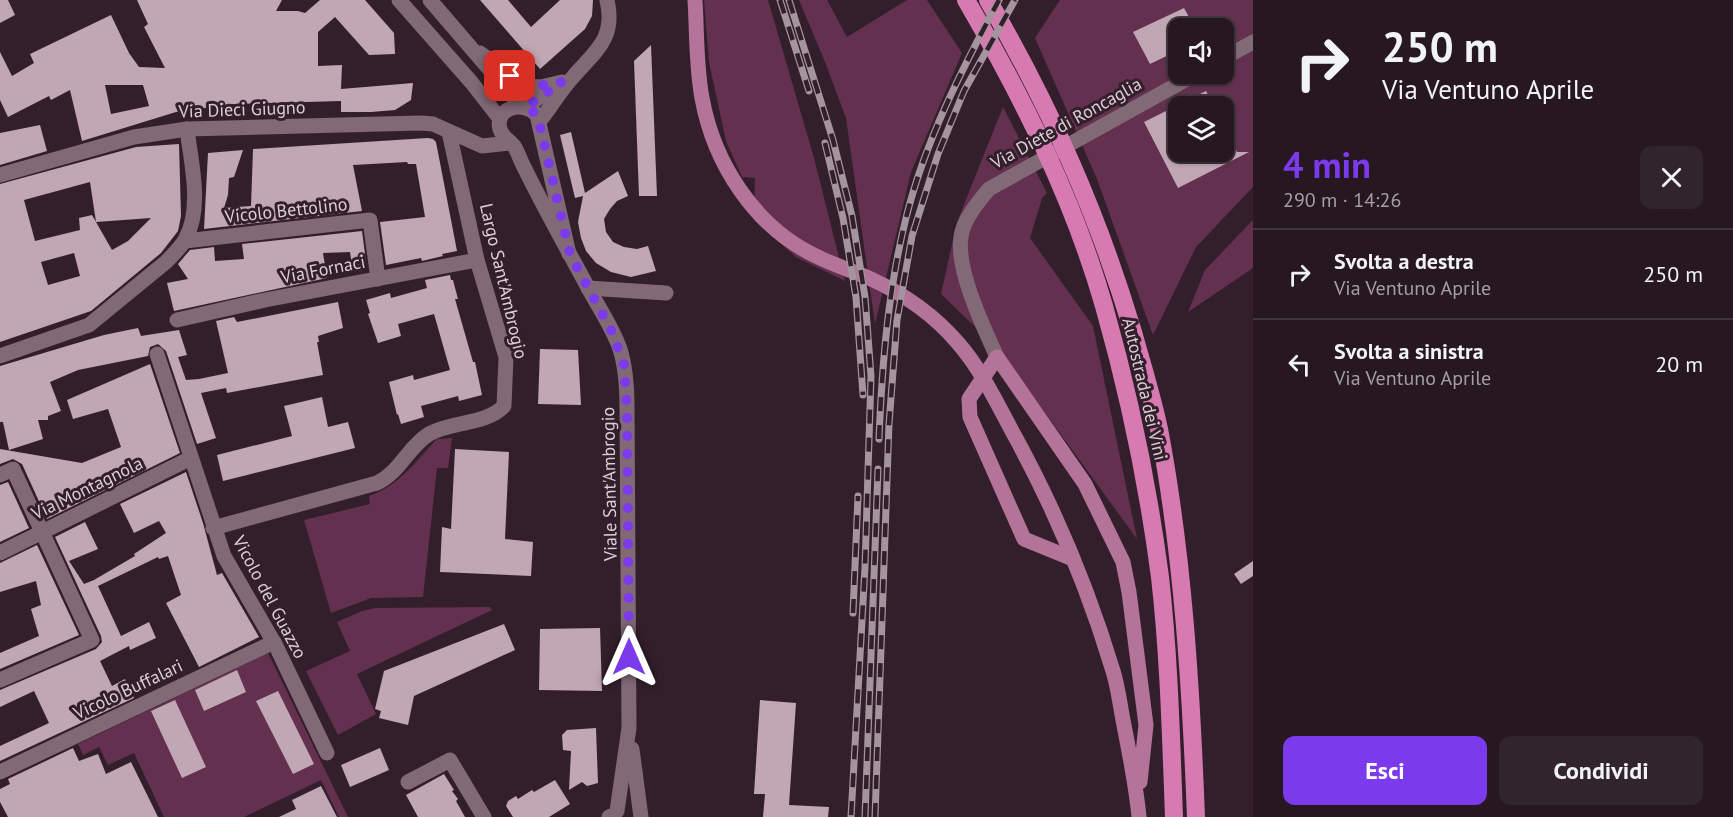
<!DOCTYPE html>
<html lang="it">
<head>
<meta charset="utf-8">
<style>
  body { margin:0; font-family:"PT Sans",sans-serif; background:#32242d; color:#f1f3f6; height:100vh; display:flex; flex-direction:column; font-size:22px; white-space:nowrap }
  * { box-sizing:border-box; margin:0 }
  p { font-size:20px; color:#a49fa5 }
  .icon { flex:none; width:33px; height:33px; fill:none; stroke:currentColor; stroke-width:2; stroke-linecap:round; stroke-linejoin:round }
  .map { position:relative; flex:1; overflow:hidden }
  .sheet { display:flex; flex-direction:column; background:#261720; width:480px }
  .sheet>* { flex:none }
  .guide { background:#261720; color:#f1f3f6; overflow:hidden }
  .buttons { position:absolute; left:1168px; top:18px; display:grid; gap:12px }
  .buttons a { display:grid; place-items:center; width:66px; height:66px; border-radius:12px; background:#261720; box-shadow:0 2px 4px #0004,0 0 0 2px #42363e; font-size:30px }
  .pin { position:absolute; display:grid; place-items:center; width:51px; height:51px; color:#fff; margin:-26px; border-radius:12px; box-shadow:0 3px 9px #0006 }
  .me { position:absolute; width:66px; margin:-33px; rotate:0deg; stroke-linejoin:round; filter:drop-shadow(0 0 4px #0008) }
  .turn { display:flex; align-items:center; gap:21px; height:126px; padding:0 30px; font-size:27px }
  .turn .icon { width:78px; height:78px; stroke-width:2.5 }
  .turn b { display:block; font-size:42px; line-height:51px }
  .round { display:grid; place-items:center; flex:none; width:63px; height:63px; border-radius:12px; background:#32242d }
  .overview { display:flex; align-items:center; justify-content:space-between; height:102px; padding:0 30px }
  h1 { font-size:36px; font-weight:700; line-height:45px; color:#7c3aed }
  .cta { display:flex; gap:12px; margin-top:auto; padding:12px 30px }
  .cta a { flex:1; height:69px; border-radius:12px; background:#7c3aed; color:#fff; font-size:24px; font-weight:700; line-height:69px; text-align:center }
  .cta a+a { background:#32242d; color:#f1f3f6 }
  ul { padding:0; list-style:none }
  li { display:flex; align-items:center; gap:18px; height:90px; padding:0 30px; border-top:2px solid #42363e }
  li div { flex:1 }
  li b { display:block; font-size:22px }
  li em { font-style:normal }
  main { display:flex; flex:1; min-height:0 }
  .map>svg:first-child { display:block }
  .green { fill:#63304f; fill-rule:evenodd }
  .building { fill:#c1a6b4; fill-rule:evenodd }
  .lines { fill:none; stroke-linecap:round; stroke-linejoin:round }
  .street { stroke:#816976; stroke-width:15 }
  .secondary { stroke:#816976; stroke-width:15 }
  .primary { stroke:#b47399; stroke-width:15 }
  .highway { stroke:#d67ab1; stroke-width:18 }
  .rail-casing { stroke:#a3949d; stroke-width:7 }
  .rail { stroke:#331f2b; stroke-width:4.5; stroke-dasharray:14; stroke-linecap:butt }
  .route { stroke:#7c3aed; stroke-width:10; stroke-dasharray:0 18 }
  .labels { text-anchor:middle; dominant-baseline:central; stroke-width:6; stroke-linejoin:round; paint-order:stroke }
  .street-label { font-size:18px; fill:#dbced5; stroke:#331f2b }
</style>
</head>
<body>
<main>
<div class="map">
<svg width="1253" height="817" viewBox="0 0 1253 817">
  <rect width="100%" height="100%" fill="#331f2b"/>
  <g class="green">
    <path d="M704 0H768L814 158 845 281 796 257 754 220 755 178 742 177 726 141 709 62Z"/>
    <path d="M799 0H827L847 37 907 0H927L962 53 911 172 875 324 846 118 825 62Z"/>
    <path d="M1060 0H1253V187L1196 247 1153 335 1097 179 1035 38ZM1179 28H1224V74H1179ZM1179 106H1224V152H1179Z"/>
    <path d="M1003 107 1047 193 1042 198 1030 238 1093 326 1137 539 1000 351 941 294 957 222Z"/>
    <path d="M1253 220V268L1188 312 1205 270Z"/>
    <path d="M452 438 448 468H437L423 597 371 598 331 613 304 520 370 504 369 496C400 485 415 462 437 439Z"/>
    <path d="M490 607 492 610 357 674 376 714 338 735 306 671 350 651 337 622 362 611 375 608Z"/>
    <path d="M268 653 348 817H339L321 780 244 817H164L134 753 108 765 99 747 83 755 78 744Z"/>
  </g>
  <g class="building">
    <path d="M0 0H8L15 15 0 23Z"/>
    <path d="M137 0H282L276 11H298L305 13 320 0H365L394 33 395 54 369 55 335 17 318 32V66L342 65 341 89 413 83 411 100 395 110 371 112H341V101L234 104 176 112 82 141 70 90 51 100 49 96 8 117 0 100V52L12 76 34 63 30 54 111 15 129 53 139 67 165 68 144 27 148 24ZM105 85H143L149 106 111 114Z"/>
    <path d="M480 0H508L531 27 560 0H593L592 16 585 29 540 69Z"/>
    <path d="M1184 8 1195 28H1179V50L1150 64 1133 32Z"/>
    <path d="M651 45 657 196H639L634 61Z"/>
    <path d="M1206 91 1214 106H1179V152H1224V126L1237 152H1249L1178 188 1144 122Z"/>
    <path d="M40 125 47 151 0 165V133Z"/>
    <path d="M571 132 585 193 618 171 628 196 617 201 610 209 604 219 606 232 613 242 624 247 637 249 648 246 656 271 631 277 611 272 596 263 586 251 581 238 578 222 583 196 575 198 560 135Z"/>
    <path d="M428 138 433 139 436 142 457 251 442 254 443 256 422 261 421 258 386 265 380 222 425 217 416 164H408L407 162 353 165 362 211 204 229 208 153 243 150 234 177 229 178 228 195 224 208 251 206 253 149Z"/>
    <path d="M179 144 181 216 178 231 161 253 91 311 0 342V184L136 147ZM90 182 96 222 92 215 79 218 80 230 35 241 24 200ZM151 218 128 241 112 250 96 222ZM74 253 80 276 48 285 41 262Z"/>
    <path d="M362 231 366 262 362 271 353 272 350 252 323 253 327 278 174 311 167 283 188 279 178 264 190 250 214 247 215 261 244 259 242 244Z"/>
    <path d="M450 275 451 280H453L458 299H455L473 362H475L482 395 459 401 458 396 421 406 424 417 401 424 398 414 397 415 389 382 413 375 414 380 450 370 434 314 398 324 401 336 378 343 368 314 370 313 366 300 390 293 391 298 427 288 425 280Z"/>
    <path d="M338 302 343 328 318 336 319 342H317L323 375 227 393 226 388 201 393 216 438 197 444 166 351 158 344 150 347 148 356 78 370 50 382 61 411 48 416V420H38L43 439 9 450 3 422H0V366L104 335 138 328 141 336 179 330 187 355 178 357 186 380 199 379 228 373 216 321 234 317 237 322Z"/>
    <path d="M540 349 578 350 581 405 538 404Z"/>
    <path d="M150 364 180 453 47 519 22 464 13 459 0 464V449L82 463 121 447 108 409 73 419 67 400Z"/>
    <path d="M322 397 328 427 348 422 355 448 223 481 217 455 292 436 284 406Z"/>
    <path d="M455 449 509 452 505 539 533 542 531 576 440 572 442 527 451 529Z"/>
    <path d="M186 472 203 523 217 575 222 573 259 637 199 667 166 603 181 595 168 556 159 559 158 557 98 586 121 636 149 622 156 638 130 650 129 646 100 661 112 686 125 679 134 698 0 761V746L49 723 34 691 0 707V690L96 649 102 642 101 636 55 537 85 522 98 549 69 561 84 584 94 580 135 556 134 554 166 533 159 521 134 533 120 504Z"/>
    <path d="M8 482 29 528 0 542V485Z"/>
    <path d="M37 545 79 635 0 669V653L39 636 31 609 41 605 36 581 0 592V563Z"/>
    <path d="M1253 561V576L1241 584 1234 574Z"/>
    <path d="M504 624 515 650 414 696 408 725 379 718 381 711 375 709 384 671Z"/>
    <path d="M600 628 602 691 539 690 540 629Z"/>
    <path d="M237 670 246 692 204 711 195 690Z"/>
    <path d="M278 691 314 764 293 774 256 701Z"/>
    <path d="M175 700 206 767 182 778 151 711Z"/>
    <path d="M760 700 796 703 789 805 829 807 828 817H763L765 794H754Z"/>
    <path d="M596 728 598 783 587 786 582 782 569 790 571 751 563 750 562 735 567 730Z"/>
    <path d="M73 748 79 761 98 754 106 774 131 762 158 817H8L0 802V789L10 784 8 779Z"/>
    <path d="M380 748 389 770 350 787 341 765Z"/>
    <path d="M444 774 454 790 452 791 458 799 456 801 465 817H418L406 795Z"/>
    <path d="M555 780 570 804 549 817H513L506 806 508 801 516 796 518 799 532 790 534 792Z"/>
    <path d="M321 786 337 817H279L296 809 292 800Z"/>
  </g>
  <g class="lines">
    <g class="street">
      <path d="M480 53 526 86 541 87 562 82"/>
      <path d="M1224 58 1253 42"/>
      <path d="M526 107 555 86"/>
      <path d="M539 122C551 107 560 91 573 77 595 51 616 39 607 0"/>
      <path d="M0 175 134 137 187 129 421 123 433 124 482 146 510 143"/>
      <path d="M185 241 370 220 378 279"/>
      <path d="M588 288 666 293"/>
      <path d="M177 320 265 300 477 260"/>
      <path d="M157 354 224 556 276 646 327 753"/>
      <path d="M0 356 89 325 166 262C173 255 180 248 185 240 203 208 191 163 187 129"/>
      <path d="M997 357C983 326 956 270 961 237 963 220 978 202 989 189L1196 74"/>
      <path d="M0 475 13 469 92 640 0 680"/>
      <path d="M213 528 377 483C400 472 408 447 429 434 451 421 486 425 504 406L506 357 477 260 449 132"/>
      <path d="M0 553 191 458"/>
      <path d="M0 772 274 642"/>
      <path d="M408 782 450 760 484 817"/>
      <path d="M609 817 611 816"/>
    </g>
    <g class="secondary">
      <path d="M399 0 472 83 500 119"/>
      <path d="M430 0 521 106"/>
      <path d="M569 254 537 115C522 99 494 109 500 129 502 137 509 140 514 146 518 152 520 160 524 167 543 206 565 245 586 284 597 305 612 326 620 349 626 368 627 388 627 408L629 728 617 811"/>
      <path d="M632 749 641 817"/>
    </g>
    <g class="primary">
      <path d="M695 0C697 33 696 66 702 98 714 164 755 227 816 256 834 265 853 271 871 279 904 294 934 315 958 343 980 368 996 401 1012 431 1054 507 1088 588 1113 671 1118 687 1120 704 1123 720 1129 752 1136 784 1139 817"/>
      <path d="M1073 559 1024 539 970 417 969 399 997 357 1085 484 1123 562 1129 592 1146 725 1140 782"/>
    </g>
    <g class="highway">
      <path d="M966 0C1022 96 1073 198 1104 306 1129 394 1148 485 1160 577 1169 656 1171 737 1174 817"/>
      <path d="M988 0C1051 109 1097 212 1133 332 1142 364 1152 396 1159 429 1183 556 1191 687 1196 817"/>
    </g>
    <defs>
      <g id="rail">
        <path d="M780 0 809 91"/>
        <path d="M789 0 833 140 852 216 865 297 871 376 865 567 851 817"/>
        <path d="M825 143 843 218 856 297 863 395"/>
        <path d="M879 439C882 365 888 290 906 218 925 141 962 69 999 0"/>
        <path d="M853 613 858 496"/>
        <path d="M865 817 878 469"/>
        <path d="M875 817 889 424 897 320 912 236 938 154 964 91 1015 0"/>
      </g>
    </defs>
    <use href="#rail" class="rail-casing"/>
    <use href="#rail" class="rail"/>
  </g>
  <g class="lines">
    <path class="route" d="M510 76 531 87 562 82 526 107 532 110 539 122 570 254 612 332 624 365 627 408 629 657"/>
  </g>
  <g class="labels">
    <g class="street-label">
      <text transform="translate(242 109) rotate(-2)">Via Dieci Giugno</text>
      <text transform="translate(1066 123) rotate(-29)">Via Diete di Roncaglia</text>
      <text transform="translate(286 210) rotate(-6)">Vicolo Bettolino</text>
      <text transform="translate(323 269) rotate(-11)">Via Fornaci</text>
      <text transform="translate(504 281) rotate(77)">Largo Sant'Ambrogio</text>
      <text transform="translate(1145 389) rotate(77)">Autostrada dei Vini</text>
      <text transform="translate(609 484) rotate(-91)">Viale Sant'Ambrogio</text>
      <text transform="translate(87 488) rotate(-26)">Via Montagnola</text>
      <text transform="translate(270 597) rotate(62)">Vicolo del Guazzo</text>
      <text transform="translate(128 689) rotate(-25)">Vicolo Buffalari</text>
    </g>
  </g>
</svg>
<div class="buttons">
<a><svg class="icon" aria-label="sound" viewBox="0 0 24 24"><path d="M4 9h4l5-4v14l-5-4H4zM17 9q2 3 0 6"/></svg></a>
<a><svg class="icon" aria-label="layers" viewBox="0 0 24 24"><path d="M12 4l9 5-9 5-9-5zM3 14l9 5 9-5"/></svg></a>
</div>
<div class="pin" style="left:510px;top:76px;background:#d93025"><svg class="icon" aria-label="arrive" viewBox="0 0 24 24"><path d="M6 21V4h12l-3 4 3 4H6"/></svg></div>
<svg class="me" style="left:629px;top:657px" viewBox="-20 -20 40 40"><path d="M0-17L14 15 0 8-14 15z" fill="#7c3aed" stroke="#fff" stroke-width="4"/></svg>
</div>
<section class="sheet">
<div class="guide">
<div class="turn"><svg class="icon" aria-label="right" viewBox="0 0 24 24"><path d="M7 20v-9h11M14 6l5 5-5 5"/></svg><div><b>250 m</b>Via Ventuno Aprile</div></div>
</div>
<div class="overview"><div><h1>4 min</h1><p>290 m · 14:26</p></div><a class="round"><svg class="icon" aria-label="close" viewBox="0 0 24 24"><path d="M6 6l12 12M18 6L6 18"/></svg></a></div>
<ul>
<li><svg class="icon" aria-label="right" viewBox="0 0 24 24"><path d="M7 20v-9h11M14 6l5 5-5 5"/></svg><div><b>Svolta a destra</b><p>Via Ventuno Aprile</p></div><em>250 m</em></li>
<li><svg class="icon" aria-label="left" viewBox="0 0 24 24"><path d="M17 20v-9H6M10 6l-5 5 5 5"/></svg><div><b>Svolta a sinistra</b><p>Via Ventuno Aprile</p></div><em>20 m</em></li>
</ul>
<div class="cta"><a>Esci</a><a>Condividi</a></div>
</section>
</main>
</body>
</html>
